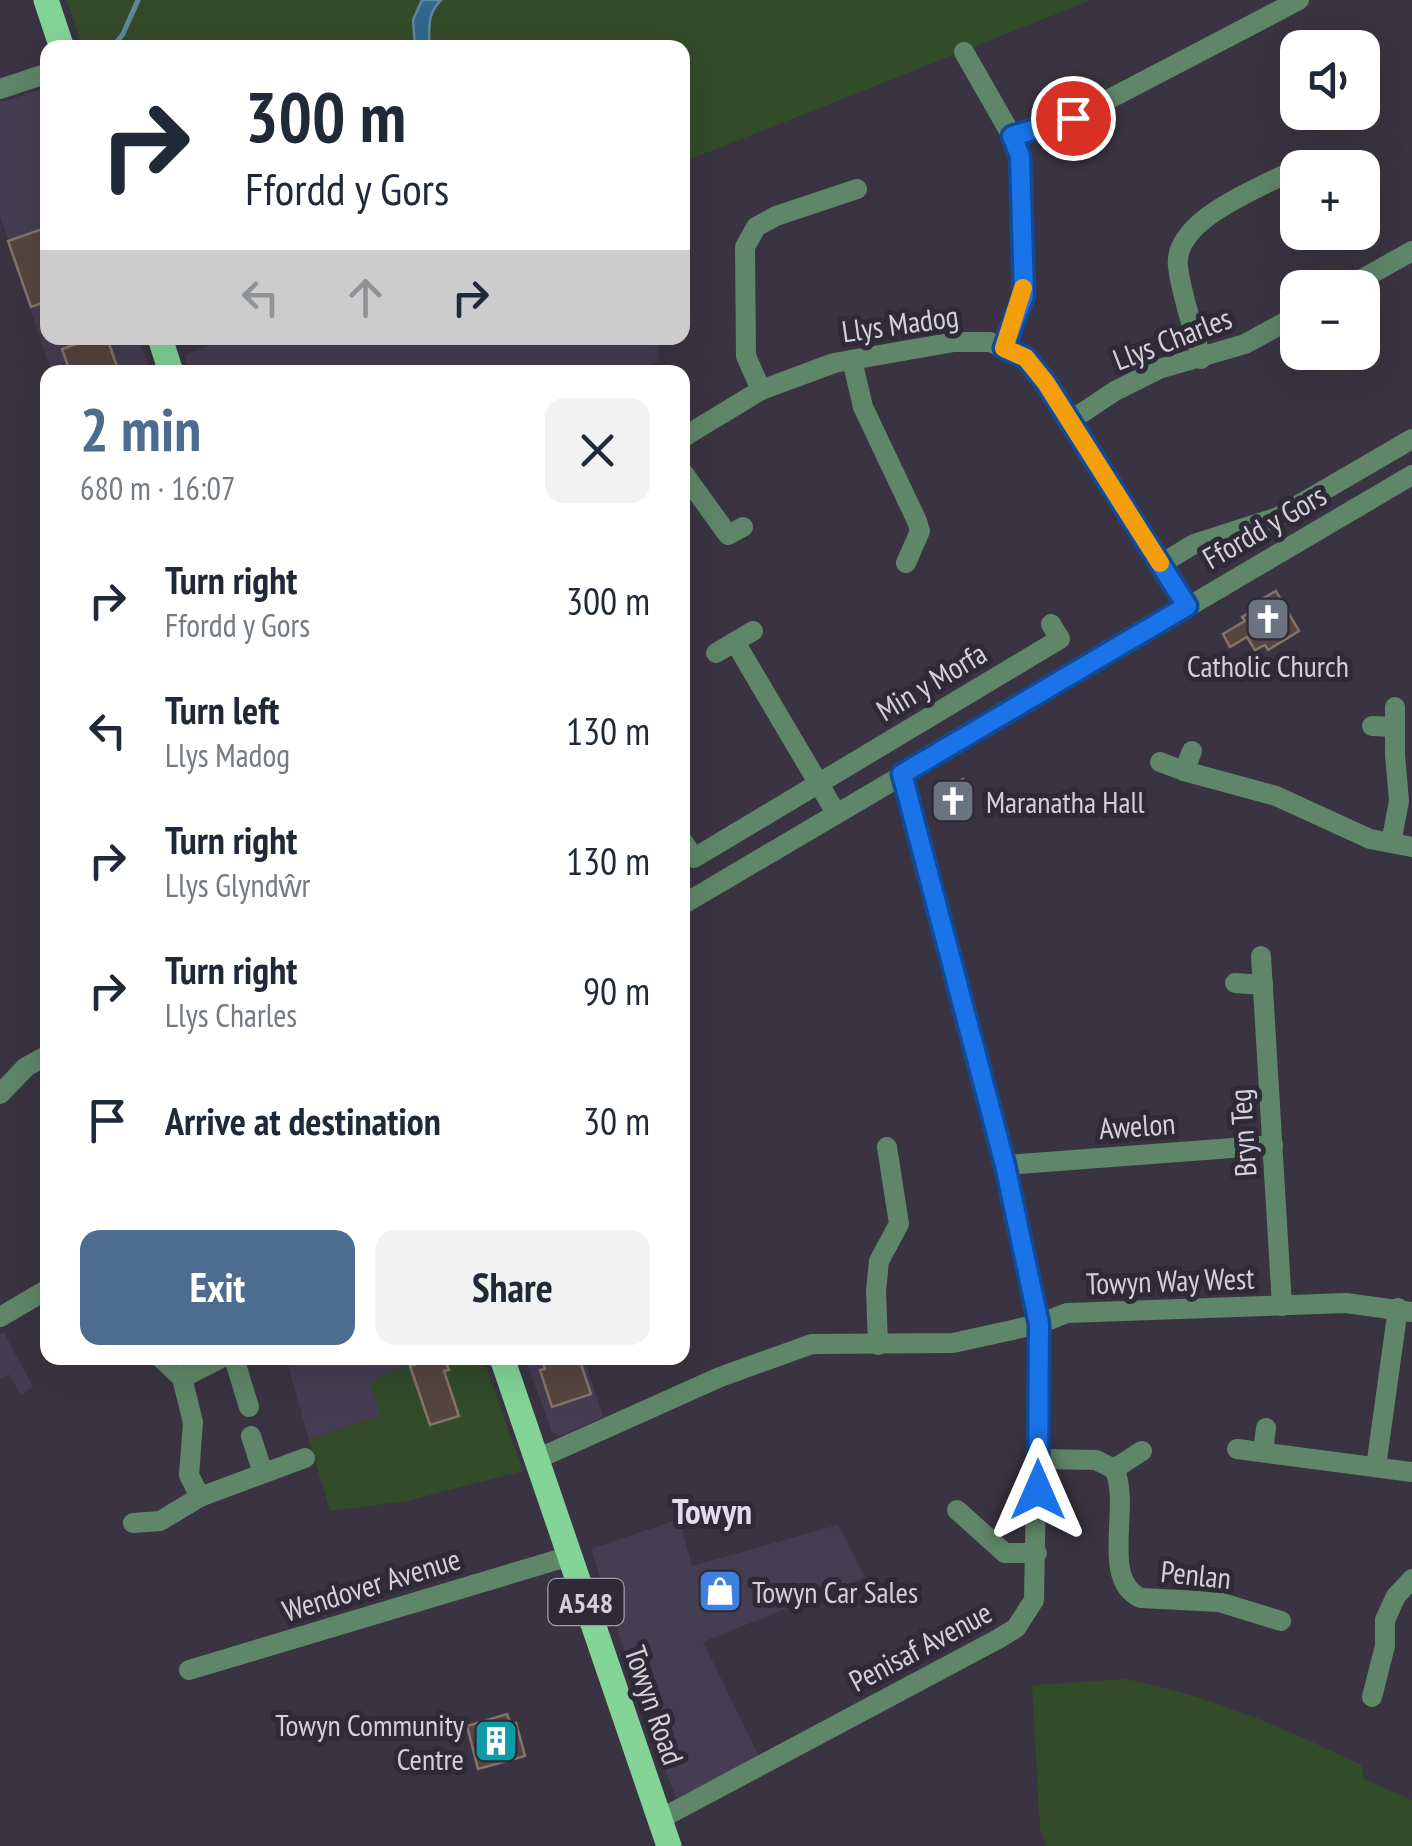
<!DOCTYPE html>
<html lang="en">
<head>
<meta charset="utf-8">
<style>
  body { margin:0; font-family:"PT Sans Narrow",sans-serif; background:#f2f2f3; color:#1f2937; height:100vh; display:flex; flex-direction:column; font-size:38px; white-space:nowrap }
  * { box-sizing:border-box; margin:0 }
  p { font-size:32px; color:#747a83 }
  .icon { flex:none; width:55px; height:55px; fill:none; stroke:currentColor; stroke-width:2; stroke-linecap:round; stroke-linejoin:round }
  .map { position:relative; flex:1; overflow:hidden }
  .drawer { position:absolute; left:40px; top:365px; width:650px; height:1000px; display:flex; flex-direction:column; background:#fff; border-radius:20px; box-shadow:0 10px 40px #0002 }
  .drawer>* { flex:none }
  .top-card { position:absolute; left:40px; top:40px; width:650px; height:305px; border-radius:20px; box-shadow:0 10px 40px #0002; background:#fff; color:#1f2937; overflow:hidden }
  .controls { position:absolute; left:1280px; top:30px; display:grid; gap:20px }
  .controls a { display:grid; place-items:center; width:100px; height:100px; border-radius:20px; background:#fff; box-shadow:0 10px 40px #0002; font-size:50px }
  .pin { position:absolute; display:grid; place-items:center; width:85px; height:85px; color:#fff; margin:-42px; border:5px solid #fff; border-radius:50%; box-shadow:0 2px 10px #0007 }
  .me { position:absolute; width:110px; margin:-55px; rotate:0deg; stroke-linejoin:round; filter:drop-shadow(0 0 8px #0008) }
  .turn { display:flex; align-items:center; gap:35px; height:210px; padding:0 40px; font-size:45px }
  .turn .icon { width:130px; height:130px; stroke-width:2.5 }
  .turn b { display:block; font-size:70px; line-height:85px }
  .lanes { display:flex; align-items:center; height:95px; padding:0 40px; background:#0003; justify-content:center; gap:50px; direction:ltr }
  .lanes .off { opacity:.35 }
  .round { display:grid; place-items:center; flex:none; width:105px; height:105px; border-radius:20px; background:#f2f2f3 }
  .head { display:flex; align-items:center; justify-content:space-between; height:170px; padding:0 40px }
  h1 { font-size:60px; font-weight:700; line-height:75px; color:#4e6b90 }
  .button { display:flex; gap:20px; margin-top:auto; padding:20px 40px }
  .button a { flex:1; height:115px; border-radius:20px; background:#4e6b90; color:#fff; font-size:40px; font-weight:700; line-height:115px; text-align:center }
  .button a+a { background:#f2f2f3; color:#1f2937 }
  ul { padding:0; list-style:none }
  li { display:flex; align-items:center; gap:30px; height:130px; padding:0 40px }
  li div { flex:1 }
  li b { display:block; font-size:38px }
  li em { font-style:normal }
  .map>svg:first-child { display:block }
  .built { fill:#453d51 }
  .green { fill:#324b29 }
  .water { fill:#2f6889; stroke:#6087a1; stroke-width:2.5 }
  .lines { fill:none; stroke-linecap:round; stroke-linejoin:round }
  .stream { stroke:#6087a1; stroke-width:5 }
  .building { fill:#55453e; stroke:#85736b; stroke-width:2.5 }
  .minor { stroke:#5f8668; stroke-width:20 }
  .tertiary { stroke:#5f8668; stroke-width:20 }
  .primary { stroke:#82d497; stroke-width:25 }
  .route-casing { stroke:#114b97; stroke-width:25 }
  .route { stroke:#1a73e8; stroke-width:18 }
  .slow { stroke:#f59e0b; stroke-width:18 }
  .labels { text-anchor:middle; dominant-baseline:central; stroke-width:10; stroke-linejoin:round; paint-order:stroke }
  .shield { fill:#2f2a37; stroke:#a29ea8; stroke-width:2.5 }
  .shield-label { font-size:28px; font-weight:bold; fill:#d3d0d9 }
  .street-label { font-size:30px; fill:#d3d0d9; stroke:#2f2a37 }
  .poi-label { font-size:30px; fill:#d3d0d9; stroke:#2f2a37; text-anchor:start }
  .quarter-label { font-size:35px; font-weight:bold; fill:#e3dcee; stroke:#2f2a37 }
</style>
</head>
<body>
<div class="map">
<svg width="1412" height="1846" viewBox="0 0 1412 1846">
  <rect width="100%" height="100%" fill="#3a3442"/>
  <g class="built">
    <path d="M47 87 48 338H139L151 372H51L0 215V103Z"/>
    <path d="M229 338H660L658 361 639 372H190L184 355Z"/>
    <path d="M4 1333 33 1387 21 1395 9 1374 0 1379V1335Z"/>
    <path d="M286 1358H419L421 1363 378 1376 380 1416 309 1440Z"/>
    <path d="M525 1358H584L603 1417 562 1435 552 1432Z"/>
    <path d="M679 1519 692 1566 838 1525 865 1577 703 1642 760 1758 676 1798 653 1739 591 1549Z"/>
  </g>
  <g class="green">
    <path d="M67 0H1092L683 162 682 48 82 47Z"/>
    <path d="M419 1358H483L523 1471 407 1501 330 1511 309 1440 380 1416 370 1383 378 1381 377 1376 420 1363Z"/>
    <path d="M1125 1679C1206 1694 1287 1729 1361 1765L1364 1779 1412 1800V1846H1046L1040 1828 1032 1685Z"/>
  </g>
  <path class="water" d="M422 0H441C426 15 430 28 429 47H415L413 20Z"/>
  <g class="lines">
    <path class="stream" d="M112 48 123 34 138 0"/>
  </g>
  <g class="building">
    <path d="M48 227V301L31 307 8 241Z"/>
    <path d="M84 338H107L119 372H70L62 349 85 341Z"/>
    <path d="M1276 591 1299 631 1268 650 1265 645 1255 650 1247 637 1230 647 1223 634 1245 621 1242 617 1258 607 1255 603Z"/>
    <path d="M963 779 973 798 948 817 935 795Z"/>
    <path d="M419 1358H444L449 1370 444 1371 459 1416 430 1425 410 1366 421 1363Z"/>
    <path d="M541 1358H579L591 1394 552 1407 540 1370 545 1369Z"/>
    <path d="M507 1714 511 1725 516 1723 525 1756 478 1769 467 1726Z"/>
  </g>
  <g class="lines">
    <g class="minor">
      <path d="M964 52 1012 136 1020 157 1023 295 1004 348"/>
      <path d="M0 89 48 73"/>
      <path d="M1012 136 1073 118 1299 0"/>
      <path d="M1346 288 1412 251"/>
      <path d="M1201 359C1194 329 1182 298 1178 267 1172 219 1262 187 1298 168"/>
      <path d="M852 360 863 407 917 521 920 531 906 563"/>
      <path d="M761 390 746 356 745 247 756 227 776 216 857 189"/>
      <path d="M1070 421 1115 391 1159 369 1245 344 1298 315"/>
      <path d="M682 438 761 390 834 363 954 342H990L1025 358 1046 383 1187 606"/>
      <path d="M682 471 728 535 743 527"/>
      <path d="M1161 564 1194 544 1278 517 1412 439"/>
      <path d="M735 642 836 813"/>
      <path d="M716 653 753 631"/>
      <path d="M1372 726 1393 727"/>
      <path d="M1160 762 1184 771 1192 751"/>
      <path d="M1184 771 1276 796 1370 839 1412 847"/>
      <path d="M682 840 694 858 1060 639 1051 624"/>
      <path d="M1391 843 1399 801 1395 755V707"/>
      <path d="M1261 956 1282 1306"/>
      <path d="M1235 983 1263 985"/>
      <path d="M0 1094 26 1067 48 1055"/>
      <path d="M1005 1165 1273 1145"/>
      <path d="M0 1317 48 1289"/>
      <path d="M878 1345 876 1291 879 1261 899 1224 887 1147"/>
      <path d="M161 1358 182 1378 193 1422 189 1475 200 1497"/>
      <path d="M234 1358 249 1407"/>
      <path d="M182 1378 221 1358"/>
      <path d="M251 1436 263 1473"/>
      <path d="M1237 1449 1412 1472"/>
      <path d="M1263 1452 1266 1428"/>
      <path d="M537 1459 720 1377 812 1344 953 1343 1039 1324 1067 1313 1346 1303 1412 1312"/>
      <path d="M1038 1459 1096 1460 1114 1469C1132 1504 1099 1580 1141 1598L1219 1602 1281 1621"/>
      <path d="M1376 1467 1398 1308"/>
      <path d="M1114 1469 1142 1451"/>
      <path d="M957 1510 1005 1553H1037"/>
      <path d="M133 1523 160 1521 200 1497 305 1458"/>
      <path d="M189 1670 570 1556"/>
      <path d="M1372 1697 1385 1646V1620L1396 1596 1412 1579"/>
      <path d="M660 1819 998 1639 1016 1628 1034 1600 1039 1324 1005 1165 902 774"/>
    </g>
    <path class="tertiary" d="M682 905 1412 475"/>
    <g class="primary">
      <path d="M46 0 62 48"/>
      <path d="M160 338 171 372"/>
      <path d="M502 1358 669 1846"/>
    </g>
  </g>
  <g class="lines">
    <defs>
      <path id="route" d="M1038 1490 1039 1324 1005 1165 902 774 1187 606 1046 383 1026 358 1004 348 1024 295 1020 156 1012 136 1073 118"/>
    </defs>
    <use href="#route" class="route-casing"/>
    <use href="#route" class="route"/>
    <path class="slow" d="M1023 288 1004 348 1026 358 1046 383 1160 563"/>
  </g>
  <defs>
    <symbol id="church-square" viewBox="-11 -11 22 22"><rect x="-9" y="-9" width="18" height="18" rx="4" fill="#6b7280" stroke="#2f2a37"/><path d="M-1.2-6h2.4v3.5h3.3v2.4h-3.3V6h-2.4V-.1h-3.3v-2.4h3.3Z" fill="#fff"/></symbol>
    <symbol id="shop-square" viewBox="-11 -11 22 22"><rect x="-9" y="-9" width="18" height="18" rx="4" fill="#3f7fe0" stroke="#2f2a37"/><path d="M-5-2.5h2.3a2.7 3.5 0 0 1 5.4 0H5L5.5 6h-11ZM-1.5-2.5h3a1.5 2.3 0 0 0-3 0Z" fill="#fff"/></symbol>
    <symbol id="building-square" viewBox="-11 -11 22 22"><rect x="-9" y="-9" width="18" height="18" rx="4" fill="#0f9aa8" stroke="#2f2a37"/><path d="M-4-6H4V6H1V3H-1V6H-4ZM-2.5-4.3h1.7v1.8h-1.7ZM.8-4.3h1.7v1.8H.8ZM-2.5-1h1.7V.8h-1.7ZM.8-1h1.7V.8H.8Z" fill="#fff"/></symbol>
  </defs>
  <g fill-rule="evenodd">
    <use href="#church-square" x="1243" y="594" width="50" height="50"/>
    <use href="#church-square" x="928" y="776" width="50" height="50"/>
    <use href="#shop-square" x="695" y="1566" width="50" height="50"/>
    <use href="#building-square" x="471" y="1716" width="50" height="50"/>
  </g>
  <g class="labels">
    <rect class="shield" x="548.5" y="1579" width="75" height="46" rx="8"/>
    <g class="shield-label">
      <text x="586" y="1602">A548</text>
    </g>
    <g class="street-label">
      <text transform="translate(900 323) rotate(-8)">Llys Madog</text>
      <text transform="translate(1172 338) rotate(-21)">Llys Charles</text>
      <text transform="translate(1264 526) rotate(-30)">Ffordd y Gors</text>
      <text transform="translate(931 681) rotate(-31)">Min y Morfa</text>
      <text transform="translate(1137 1125) rotate(-4)">Awelon</text>
      <text transform="translate(1242 1133) rotate(-94)">Bryn Teg</text>
      <text transform="translate(1170 1280) rotate(-2)">Towyn Way West</text>
      <text transform="translate(1196 1574) rotate(6)">Penlan</text>
      <text transform="translate(371 1584) rotate(-17)">Wendover Avenue</text>
      <text transform="translate(920 1646) rotate(-28)">Penisaf Avenue</text>
      <text transform="translate(655 1705) rotate(71)">Towyn Road</text>
    </g>
    <g class="poi-label">
      <text x="1268" y="665" text-anchor="middle">Catholic Church</text>
      <text x="986" y="801">Maranatha Hall</text>
      <text x="752" y="1591">Towyn Car Sales</text>
      <text x="464" y="1724" text-anchor="end">Towyn Community<tspan x="464" dy="34">Centre</tspan></text>
    </g>
    <g class="quarter-label">
      <text x="712" y="1511">Towyn</text>
    </g>
  </g>
</svg>
<div class="controls">
<a><svg class="icon" aria-label="sound" viewBox="0 0 24 24"><path d="M4 9h4l5-4v14l-5-4H4zM17 9q2 3 0 6"/></svg></a>
<a>+</a>
<a>−</a>
</div>
<div class="pin" style="left:1073px;top:118px;background:#d93025"><svg class="icon" aria-label="arrive" viewBox="0 0 24 24"><path d="M6 21V4h12l-3 4 3 4H6"/></svg></div>
<svg class="me" style="left:1038px;top:1490px" viewBox="-20 -20 40 40"><path d="M0-17L14 15 0 8-14 15z" fill="#1a73e8" stroke="#fff" stroke-width="4"/></svg>
<div class="top-card">
<div class="turn"><svg class="icon" aria-label="right" viewBox="0 0 24 24"><path d="M7 20v-9h11M14 6l5 5-5 5"/></svg><div><b>300 m</b>Ffordd y Gors</div></div>
<div class="lanes"><svg class="icon off" aria-label="left" viewBox="0 0 24 24"><path d="M17 20v-9H6M10 6l-5 5 5 5"/></svg><svg class="icon off" aria-label="ahead" viewBox="0 0 24 24"><path d="M12 20V5M6 11l6-6 6 6"/></svg><svg class="icon" aria-label="right" viewBox="0 0 24 24"><path d="M7 20v-9h11M14 6l5 5-5 5"/></svg></div>
</div>
<section class="drawer">
<div class="head"><div><h1>2 min</h1><p>680 m · 16:07</p></div><a class="round"><svg class="icon" aria-label="close" viewBox="0 0 24 24"><path d="M6 6l12 12M18 6L6 18"/></svg></a></div>
<ul>
<li><svg class="icon" aria-label="right" viewBox="0 0 24 24"><path d="M7 20v-9h11M14 6l5 5-5 5"/></svg><div><b>Turn right</b><p>Ffordd y Gors</p></div><em>300 m</em></li>
<li><svg class="icon" aria-label="left" viewBox="0 0 24 24"><path d="M17 20v-9H6M10 6l-5 5 5 5"/></svg><div><b>Turn left</b><p>Llys Madog</p></div><em>130 m</em></li>
<li><svg class="icon" aria-label="right" viewBox="0 0 24 24"><path d="M7 20v-9h11M14 6l5 5-5 5"/></svg><div><b>Turn right</b><p>Llys Glyndŵr</p></div><em>130 m</em></li>
<li><svg class="icon" aria-label="right" viewBox="0 0 24 24"><path d="M7 20v-9h11M14 6l5 5-5 5"/></svg><div><b>Turn right</b><p>Llys Charles</p></div><em>90 m</em></li>
<li><svg class="icon" aria-label="arrive" viewBox="0 0 24 24"><path d="M6 21V4h12l-3 4 3 4H6"/></svg><div><b>Arrive at destination</b></div><em>30 m</em></li>
</ul>
<div class="button"><a>Exit</a><a>Share</a></div>
</section>
</div>
</body>
</html>
